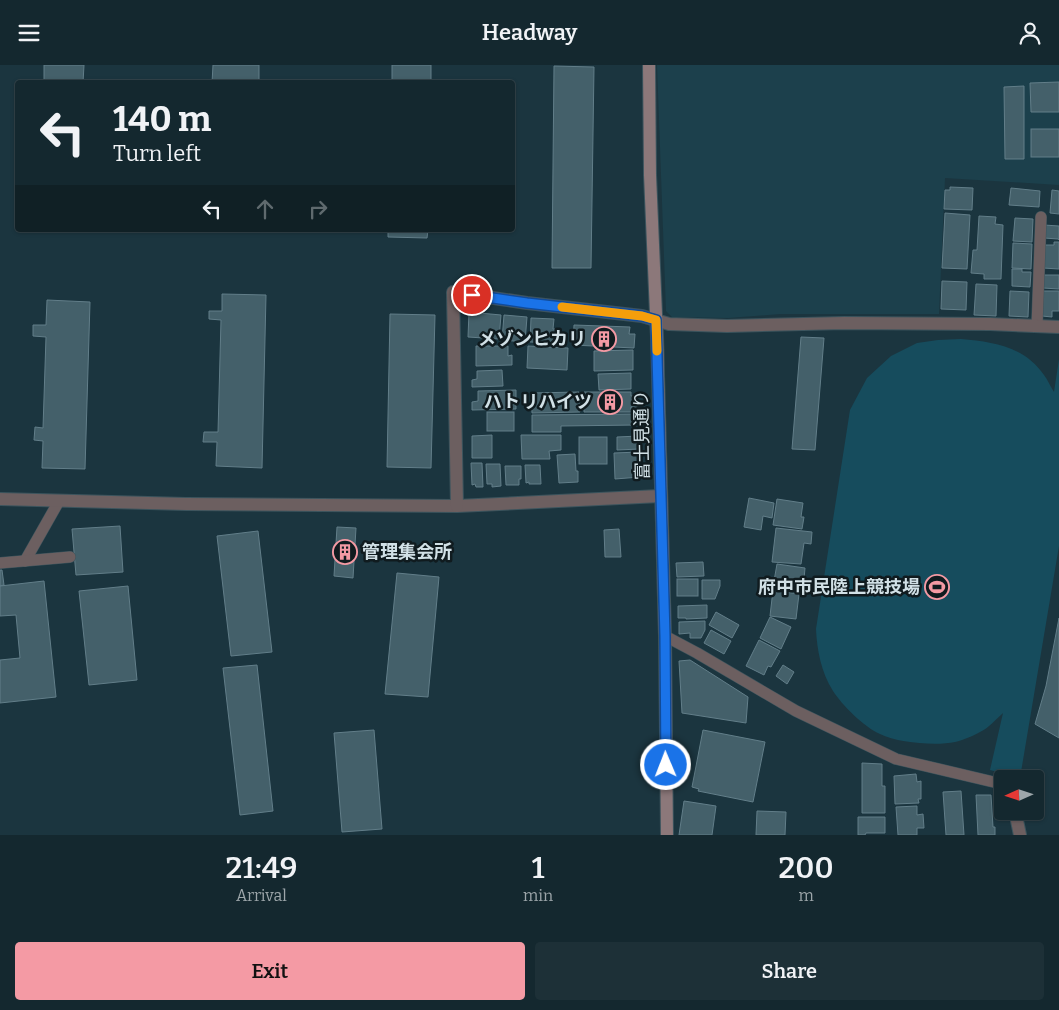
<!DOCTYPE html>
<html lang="en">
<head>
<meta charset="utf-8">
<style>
  body { margin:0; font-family:Bitter,"Noto Sans JP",serif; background:#1d3037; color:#f1f3f6; height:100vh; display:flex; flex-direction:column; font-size:19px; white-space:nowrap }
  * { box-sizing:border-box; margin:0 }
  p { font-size:16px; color:#9da6aa }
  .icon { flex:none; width:28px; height:28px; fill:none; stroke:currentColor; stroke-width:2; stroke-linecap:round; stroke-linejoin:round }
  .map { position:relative; height:770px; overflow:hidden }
  .side { display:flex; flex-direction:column; background:#14282f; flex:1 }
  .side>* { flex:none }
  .banner { position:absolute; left:15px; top:15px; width:500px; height:152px; border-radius:5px; box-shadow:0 1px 4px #0004,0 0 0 1px #33444b; background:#14282f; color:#f1f3f6; overflow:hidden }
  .needle { width:32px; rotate:267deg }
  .tools { position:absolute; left:994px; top:705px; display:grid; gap:10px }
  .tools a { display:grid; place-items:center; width:50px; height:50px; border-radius:5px; background:#14282f; box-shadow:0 1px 4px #0004,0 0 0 1px #33444b; font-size:25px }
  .pin { position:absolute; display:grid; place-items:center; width:42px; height:42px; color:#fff; margin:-21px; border:2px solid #fff; border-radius:50%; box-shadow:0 1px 5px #0007 }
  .me { position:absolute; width:55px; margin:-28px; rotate:359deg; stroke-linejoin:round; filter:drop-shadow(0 0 4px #0008) }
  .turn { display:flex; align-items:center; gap:18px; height:105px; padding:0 15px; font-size:22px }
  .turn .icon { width:65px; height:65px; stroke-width:2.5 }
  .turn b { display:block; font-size:35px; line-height:42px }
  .lanes { display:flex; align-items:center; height:48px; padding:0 15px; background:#0003; justify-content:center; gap:25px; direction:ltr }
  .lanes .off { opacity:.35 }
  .eta { display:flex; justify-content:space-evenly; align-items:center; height:85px; text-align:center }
  .eta b { font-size:30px; font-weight:600; line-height:35px }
  .button { display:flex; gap:10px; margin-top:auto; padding:10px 15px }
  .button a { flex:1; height:58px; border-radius:5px; background:#f49aa4; color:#111; font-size:20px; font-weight:600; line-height:58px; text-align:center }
  .button a+a { background:#1d3037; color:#f1f3f6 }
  header { display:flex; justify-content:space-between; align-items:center; height:65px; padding:0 15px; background:#14282f; font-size:22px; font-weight:600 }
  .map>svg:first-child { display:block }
  .built { fill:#1c404c }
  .green { fill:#164c5d }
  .building { fill:#44606a; stroke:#627e89 }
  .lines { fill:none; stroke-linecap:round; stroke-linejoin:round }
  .lane-casing { stroke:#3c545d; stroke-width:12 }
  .street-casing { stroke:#3c545d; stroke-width:14 }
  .secondary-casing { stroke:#3c545d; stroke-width:14 }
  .lane { stroke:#6c5f60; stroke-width:11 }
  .street { stroke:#6c5f60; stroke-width:12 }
  .secondary { stroke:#8c787a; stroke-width:12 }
  .route-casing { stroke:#114b97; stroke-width:12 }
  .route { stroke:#1a73e8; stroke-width:9 }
  .slow { stroke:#f59e0b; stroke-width:9 }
  .labels { text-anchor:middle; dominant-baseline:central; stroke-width:5; stroke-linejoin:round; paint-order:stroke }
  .poi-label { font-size:18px; font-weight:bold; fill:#d1e0e6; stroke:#101b1f; text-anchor:end }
  .street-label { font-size:18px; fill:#d1e0e6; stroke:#101b1f }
</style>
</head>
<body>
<header><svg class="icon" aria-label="menu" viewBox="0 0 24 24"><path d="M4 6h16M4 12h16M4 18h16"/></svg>Headway<svg class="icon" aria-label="person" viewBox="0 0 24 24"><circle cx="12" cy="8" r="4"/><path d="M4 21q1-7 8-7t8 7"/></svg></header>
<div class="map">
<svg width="1059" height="770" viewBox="0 0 1059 770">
  <rect width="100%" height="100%" fill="#1b353f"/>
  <path class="built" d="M657 0H1059V120L945 113 939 249H780L728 253 672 252 666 246Z"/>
  <path class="green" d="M961 274C993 277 1024 281 1044 310 1048 315 1050 321 1054 327L1059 294V481L1020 713 990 705 1003 648C996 654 989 663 980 667 973 671 963 675 955 677 936 681 898 678 880 669 864 662 842 640 833 626 821 607 817 585 816 564L850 345 867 313 891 291 917 278 938 275Z"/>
  <g class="building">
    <path d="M44 0H84L83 18H44Z"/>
    <path d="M213 0H259V18H212Z"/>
    <rect x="392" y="0" width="39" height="18"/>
    <path d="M554 1 594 2 591 203H552Z"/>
    <path d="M1059 17V47H1031L1030 18Z"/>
    <path d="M1024 21V94H1005L1004 22Z"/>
    <rect x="1031" y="64" width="28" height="28"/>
    <path d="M950 122 973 123 972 145 944 144 945 125H950Z"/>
    <path d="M1011 123 1040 126 1039 142 1009 140Z"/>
    <path d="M1052 125 1059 126V149L1050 148Z"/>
    <path d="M945 148 970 150 967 204 942 203Z"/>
    <path d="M979 151 996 152 995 159 1003 160 1001 214H984V209L971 208 973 185H977Z"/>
    <path d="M1015 153 1033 154 1032 177 1013 176Z"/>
    <path d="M1044 160 1059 161V175L1058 174 1044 173Z"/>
    <path d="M388 165H428L427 173 388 172Z"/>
    <path d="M1054 177H1059V204L1043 203 1044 180H1054Z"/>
    <path d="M1013 178 1032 179 1031 204 1012 203Z"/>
    <path d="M1012 204H1022V207H1031L1030 222 1012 221Z"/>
    <path d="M1043 210H1059V224L1043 223Z"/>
    <path d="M942 216 967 217 966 245 941 244Z"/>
    <path d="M976 219 997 220 996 251 974 250Z"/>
    <path d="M1010 226 1029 227 1028 252 1009 251Z"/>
    <path d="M1042 226H1059V246H1052V252L1042 251Z"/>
    <path d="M222 229 266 230 262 403 216 401 217 377H203L204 367H218L221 255 209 254V246H222Z"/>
    <path d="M47 235 90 237 85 404 42 403 43 376 34 375 35 362 43 363 46 272 33 271V260H46Z"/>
    <path d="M469 247 501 250 499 274 468 272Z"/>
    <path d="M390 249 435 250 431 403 387 402Z"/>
    <path d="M504 250 527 252 525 277 502 275Z"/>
    <path d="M531 253 554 254 553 264H561V278L530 277Z"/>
    <path d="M574 260 630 262 629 269H635L634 283 573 280Z"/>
    <path d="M801 272 824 273 815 385 792 384Z"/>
    <path d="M476 281H508V291L512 290V300L476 301Z"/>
    <path d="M528 281 568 283 567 305 527 303Z"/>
    <path d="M633 285V305L594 306V286Z"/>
    <path d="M502 305 503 321 472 322V315L477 314V306Z"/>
    <path d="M631 308V324L599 325 598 309Z"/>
    <path d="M516 325V344L472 345V337L478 336V326Z"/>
    <path d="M579 327 580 347 532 348 531 328Z"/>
    <path d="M584 327H631V331H636L637 342H631V347H584Z"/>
    <rect x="487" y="347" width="27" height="19"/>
    <path d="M636 349V360L561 361V367H532V350Z"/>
    <path d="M492 370V393H472V371Z"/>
    <path d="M521 370H561V385L549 386 550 394H522Z"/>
    <path d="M639 371 640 384 617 385V372Z"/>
    <rect x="579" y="372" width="28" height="27"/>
    <path d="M639 387 640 412 615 414 614 388Z"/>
    <path d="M575 389 576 406H578V417L559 418 557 390Z"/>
    <path d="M471 398H482L483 422H476L475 419 472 420Z"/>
    <path d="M486 399H500L501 421 492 422V419H487Z"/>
    <path d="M525 400H540L541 419H529V417L526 418Z"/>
    <path d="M505 401H521V414H519V420H506Z"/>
    <path d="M749 433 774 438 772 453 763 451 761 465 744 462Z"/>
    <path d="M777 434 803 438 801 452H804L802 464 773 460Z"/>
    <path d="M120 461 123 507 76 510 72 464Z"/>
    <path d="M337 462 356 463 353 513 334 511Z"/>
    <path d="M776 463 812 467 811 479 804 478 801 499 772 497Z"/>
    <path d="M619 464 621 492H605L604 465Z"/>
    <path d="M258 466 272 587 231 591 217 471Z"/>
    <path d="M703 497 704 511 677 512 676 498Z"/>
    <path d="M777 499 805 503 803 525 779 522 780 516H774Z"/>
    <path d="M0 505H2L4 520 0 521Z"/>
    <path d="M397 508 439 512 428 632 385 629Z"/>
    <rect x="677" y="514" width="21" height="17"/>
    <path d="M702 515H720V521L715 534H702Z"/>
    <path d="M44 516 56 632 0 638V595L20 593 16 550 0 551V521Z"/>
    <path d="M128 521 137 615 89 620 79 526Z"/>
    <path d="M773 525 799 529 796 554 770 551Z"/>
    <path d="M707 540V553L686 554V553H678V541Z"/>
    <path d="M716 547 739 560 732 573 709 560Z"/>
    <path d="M770 552 791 562 781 584 760 573Z"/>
    <path d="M1059 553V673L1035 659 1046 621Z"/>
    <path d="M705 556V565L701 573H690V568L679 569V557Z"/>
    <path d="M711 565 731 576 724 589 704 578Z"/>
    <path d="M759 575 780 586 771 602 768 601 764 610 746 601Z"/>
    <path d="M690 595 748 632 746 658 682 648 679 596Z"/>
    <path d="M257 600 273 746 240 750 223 603Z"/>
    <path d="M783 600 794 607 787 619 776 611Z"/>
    <path d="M374 665 382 764 342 767 334 668Z"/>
    <path d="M703 665 765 677 753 737 698 726 699 724 692 722Z"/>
    <path d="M862 698 882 699V721H885V748H862Z"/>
    <path d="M916 709 917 717 921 716V734H918L919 738 895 739 894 711Z"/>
    <path d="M961 726 964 770H946L943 727Z"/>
    <path d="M976 730H991L993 762H995V770H978Z"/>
    <path d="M684 736 716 741 712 770H679Z"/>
    <path d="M917 741V750L923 749 924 763H917V770H898L896 742Z"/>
    <path d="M757 746 786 747 785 770H756Z"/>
    <path d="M858 752H885V768H866L865 770H858Z"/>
  </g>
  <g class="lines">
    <defs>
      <g id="lane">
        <path d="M1037 261 1041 152"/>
        <path d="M25 496 59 436"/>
        <path d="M0 498 70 492"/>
        <path d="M665 571 697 588 796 646 896 694 1002 719"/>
      </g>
      <g id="street">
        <path d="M0 434 186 439 457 441 660 431"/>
        <path d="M457 441 453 227 527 238 642 251 669 259 727 261 844 258 990 259 1059 262"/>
        <path d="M1015 746 1020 770"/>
      </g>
      <path id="secondary" d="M649 0 650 110 657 272 665 571 667 770"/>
    </defs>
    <use href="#lane" class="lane-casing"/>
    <use href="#street" class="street-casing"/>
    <use href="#secondary" class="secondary-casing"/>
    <use href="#lane" class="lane"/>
    <use href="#street" class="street"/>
    <use href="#secondary" class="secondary"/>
  </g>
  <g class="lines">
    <defs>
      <path id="route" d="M472 230 527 238 642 251 656 255 665 571 666 700"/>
    </defs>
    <use href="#route" class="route-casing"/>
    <use href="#route" class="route"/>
    <path class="slow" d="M562 242 642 251 656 255 657 286"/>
  </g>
  <defs>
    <symbol id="building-ring" viewBox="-11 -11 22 22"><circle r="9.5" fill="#101b1f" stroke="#f49aa4" stroke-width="1.5"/><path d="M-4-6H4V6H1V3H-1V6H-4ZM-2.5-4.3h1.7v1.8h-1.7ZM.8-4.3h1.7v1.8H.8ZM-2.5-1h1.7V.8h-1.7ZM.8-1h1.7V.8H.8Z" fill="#f49aa4"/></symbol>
    <symbol id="stadium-ring" viewBox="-11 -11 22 22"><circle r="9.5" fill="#101b1f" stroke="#f49aa4" stroke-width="1.5"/><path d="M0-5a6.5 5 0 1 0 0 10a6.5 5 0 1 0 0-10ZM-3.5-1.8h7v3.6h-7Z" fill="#f49aa4"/></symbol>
  </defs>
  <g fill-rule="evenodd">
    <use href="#building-ring" x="590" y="260" width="28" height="28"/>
    <use href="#building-ring" x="596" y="323" width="28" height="28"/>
    <use href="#building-ring" x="331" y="473" width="28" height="28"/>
    <use href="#stadium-ring" x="923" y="508" width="28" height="28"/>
  </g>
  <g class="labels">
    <g class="poi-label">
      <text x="586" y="274">メゾンヒカリ</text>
      <text x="592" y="337">ハトリハイツ</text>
      <text x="362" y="487" text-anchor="start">管理集会所</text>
      <text x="920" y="522">府中市民陸上競技場</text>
    </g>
    <g class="street-label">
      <text transform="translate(642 370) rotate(-91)">富士見通り</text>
    </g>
  </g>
</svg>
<div class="tools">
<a><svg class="needle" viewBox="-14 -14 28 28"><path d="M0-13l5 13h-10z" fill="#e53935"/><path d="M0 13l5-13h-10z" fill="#9da6aa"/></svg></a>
</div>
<div class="pin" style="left:472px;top:230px;background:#d93025"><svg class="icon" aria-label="arrive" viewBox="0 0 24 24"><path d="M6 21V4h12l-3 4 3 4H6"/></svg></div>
<svg class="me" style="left:666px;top:700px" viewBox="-20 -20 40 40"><circle r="17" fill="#1a73e8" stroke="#fff" stroke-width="3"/><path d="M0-11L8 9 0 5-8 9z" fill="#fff"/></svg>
<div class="banner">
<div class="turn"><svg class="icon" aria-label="left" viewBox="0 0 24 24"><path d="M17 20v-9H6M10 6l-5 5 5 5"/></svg><div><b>140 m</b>Turn left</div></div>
<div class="lanes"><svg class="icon" aria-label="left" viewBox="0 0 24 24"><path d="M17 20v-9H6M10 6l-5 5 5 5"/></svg><svg class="icon off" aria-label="ahead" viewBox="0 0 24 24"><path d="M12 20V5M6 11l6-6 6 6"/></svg><svg class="icon off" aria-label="right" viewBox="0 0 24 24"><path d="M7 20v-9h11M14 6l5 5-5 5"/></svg></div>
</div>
</div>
<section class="side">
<div class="eta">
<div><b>21:49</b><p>Arrival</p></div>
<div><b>1</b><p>min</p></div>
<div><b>200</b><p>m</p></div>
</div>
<div class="button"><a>Exit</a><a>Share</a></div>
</section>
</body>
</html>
